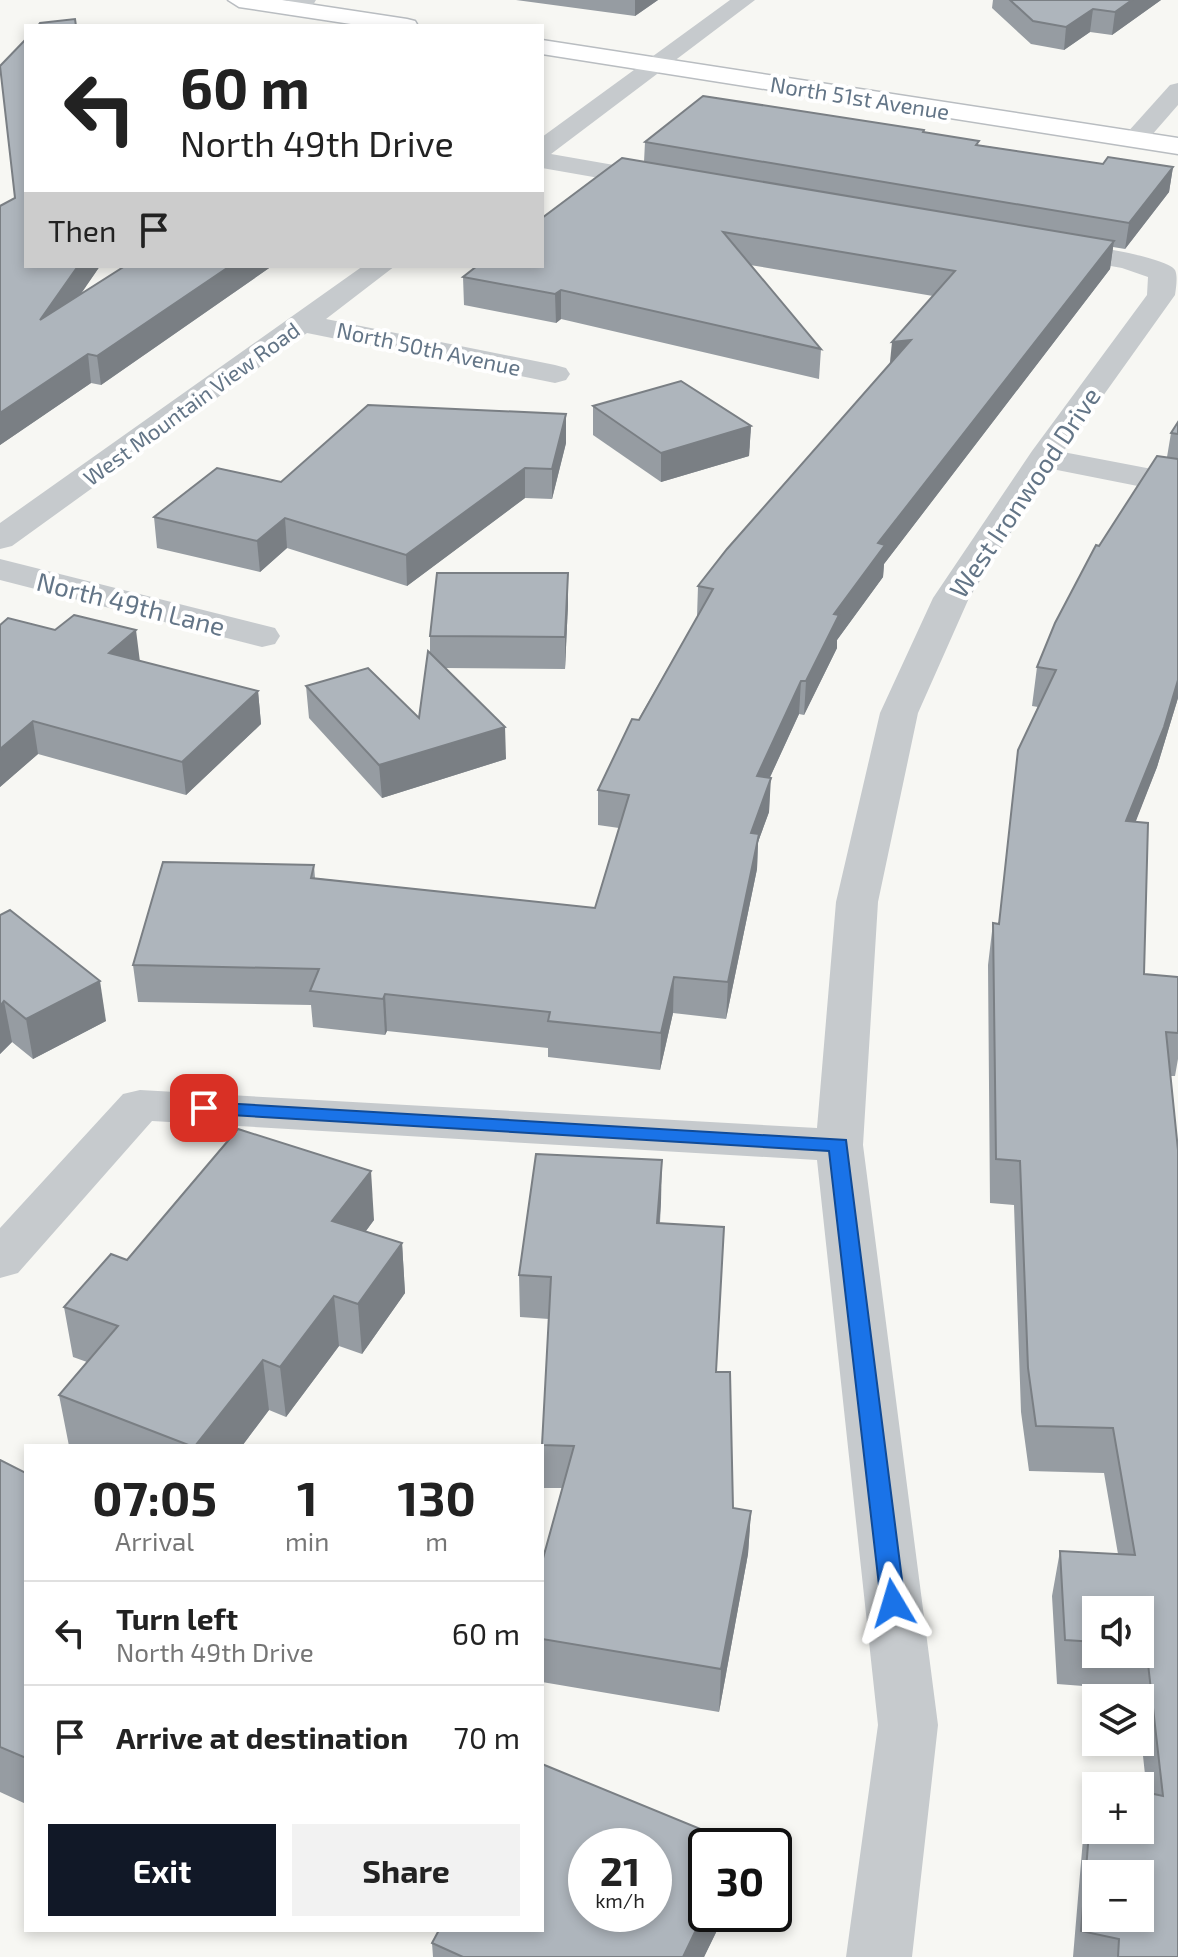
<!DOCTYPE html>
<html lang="en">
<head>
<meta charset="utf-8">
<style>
  body { margin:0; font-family:"Exo 2",sans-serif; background:#f2f2f2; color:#222; height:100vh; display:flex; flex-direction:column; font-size:30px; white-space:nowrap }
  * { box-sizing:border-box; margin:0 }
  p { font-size:26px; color:#767676 }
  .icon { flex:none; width:44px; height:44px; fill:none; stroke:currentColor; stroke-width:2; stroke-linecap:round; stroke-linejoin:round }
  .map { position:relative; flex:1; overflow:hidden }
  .details { position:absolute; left:24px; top:1444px; width:520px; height:488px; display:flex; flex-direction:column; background:#fff; border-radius:0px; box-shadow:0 4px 12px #0003 }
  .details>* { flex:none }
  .hud { position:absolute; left:24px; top:24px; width:520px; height:244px; border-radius:0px; box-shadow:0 4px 12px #0003; background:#fff; color:#222; overflow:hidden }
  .buttons { position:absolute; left:1082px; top:1596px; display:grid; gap:16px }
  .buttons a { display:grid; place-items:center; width:72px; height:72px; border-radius:0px; background:#fff; box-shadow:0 4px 12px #0003; font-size:40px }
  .speed { position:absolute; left:568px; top:1828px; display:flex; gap:16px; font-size:40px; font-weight:700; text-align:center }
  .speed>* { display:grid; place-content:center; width:104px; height:104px; border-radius:50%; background:#fff; box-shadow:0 4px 12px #0003; line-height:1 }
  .speed small { font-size:20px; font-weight:400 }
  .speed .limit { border:4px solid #111; border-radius:12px; background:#fff; color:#111 }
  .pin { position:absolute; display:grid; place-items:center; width:68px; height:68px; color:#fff; margin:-34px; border-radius:16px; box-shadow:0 4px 12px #0006 }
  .me { position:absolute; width:88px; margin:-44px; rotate:353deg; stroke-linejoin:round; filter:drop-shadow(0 0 6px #0008) }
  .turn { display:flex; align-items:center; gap:28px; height:168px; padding:0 24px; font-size:36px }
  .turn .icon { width:104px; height:104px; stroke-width:2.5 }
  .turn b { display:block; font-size:56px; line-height:68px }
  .then { display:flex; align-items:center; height:76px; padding:0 24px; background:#0003; gap:16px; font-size:30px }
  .eta { display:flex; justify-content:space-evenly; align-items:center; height:136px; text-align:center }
  .eta b { font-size:48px; font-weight:700; line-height:56px }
  .button { display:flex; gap:16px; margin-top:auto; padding:16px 24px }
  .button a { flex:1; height:92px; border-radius:0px; background:#111827; color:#fff; font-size:32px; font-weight:700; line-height:92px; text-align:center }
  .button a+a { background:#f2f2f2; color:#222 }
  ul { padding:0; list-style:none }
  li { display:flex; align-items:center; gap:24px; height:104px; padding:0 24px; border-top:2px solid #e0e0e0 }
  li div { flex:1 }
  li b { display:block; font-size:30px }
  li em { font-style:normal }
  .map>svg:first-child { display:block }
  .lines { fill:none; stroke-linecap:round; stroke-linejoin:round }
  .major-casing { stroke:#b9bdc1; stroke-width:3 }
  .minor { fill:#c6cacd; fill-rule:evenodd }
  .major { fill:#fff; fill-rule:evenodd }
  .wall { fill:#969ca2; fill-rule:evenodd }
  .shaded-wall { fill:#7a7f84 }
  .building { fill:#aeb5bc; stroke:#7a7f84; stroke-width:2; fill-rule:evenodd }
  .route { fill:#1a73e8; stroke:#114b97; stroke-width:2 }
  .labels { text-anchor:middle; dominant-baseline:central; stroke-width:8; stroke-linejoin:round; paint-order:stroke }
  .far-street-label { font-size:22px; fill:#637587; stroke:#fff }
  .street-label { font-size:26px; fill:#637587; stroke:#fff }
</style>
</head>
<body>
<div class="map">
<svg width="1178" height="1957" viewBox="0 0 1178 1957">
  <rect width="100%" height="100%" fill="#f7f7f3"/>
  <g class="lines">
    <defs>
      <g id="major">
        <path d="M228 0H282L407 19 415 21 418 26H364L239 7Z"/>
        <path d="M542 40 1178 138V154L542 54Z"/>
      </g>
    </defs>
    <use href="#major" class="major-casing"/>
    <g class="minor">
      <path d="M288 0H316L313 5 290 15 279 8Z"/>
      <path d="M730 0H755L551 154 671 175 675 181 671 187 662 189 542 168V137Z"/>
      <path d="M1178 83V105L1144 144H1126L1122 139 1126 134 1170 85Z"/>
      <path d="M1053 240C1073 243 1166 256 1175 270 1178 276 1176 288 1175 295L1063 452 1178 474V494L1052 469 969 598 918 713 878 902 863 1145 938 1725 912 1957H846L878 1725 817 1160 152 1121 18 1273 0 1278V1228L123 1094 140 1090 817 1128 836 902 880 713 933 598 1032 451 1147 295 1148 277 1122 268 1043 254 1039 248 1043 242Z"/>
      <path d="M363 266H395L326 319 555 365 566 368 570 374 566 380 555 383 307 333 12 546 0 549V523Z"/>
      <path d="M0 559 275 628 280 636 275 644 262 647 0 580Z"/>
    </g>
    <use href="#major" class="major"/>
  </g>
  <g class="wall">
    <path d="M516 0H658L635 16Z"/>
    <path d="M993 0H1161L1112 35 1090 32 1064 50 1031 44 992 8Z"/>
    <path d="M26 39V266H100L80 294 125 266H272L101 385 91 383 0 445V206L15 198 0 66Z"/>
    <path d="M924 130V132L979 145 1103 164 1173 167 1169 192 1125 249 1113 247 1110 269 884 564 883 577 837 640V648L804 715 799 714 770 777 769 812 758 842 757 869 726 1019 673 1013 660 1070 548 1057V1048L387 1031 385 1035 313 1027 311 1005 138 1002 133 965 314 865 315 878 595 908 619 828 598 825V790L697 617 698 586 890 364 933 296 750 265 821 349 819 379 561 319 556 323 464 305 463 277 644 162 645 142Z"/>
    <path d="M593 406 751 426 749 456 661 482 593 435Z"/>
    <path d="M1178 422V698L1157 767 1135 822 1144 974 1178 977V1059L1175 1076H1171L1178 1957H1073L1084 1827 1093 1783 1147 1793 1140 1728V1698H1137L1136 1690 1057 1684 1052 1596 1060 1551 1118 1554 1104 1473 1029 1471 1021 1412 1014 1205 990 1203 988 965 993 923 999 924 1018 750 1038 707 1032 706 1037 667 1099 546 1167 457 1171 433ZM1096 1610H1140V1654H1096Z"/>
    <path d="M566 443 552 499 525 498 407 586 287 548 260 572 157 548 154 517 281 482Z"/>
    <path d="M568 604 565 669 445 668 506 759 382 798 309 718 306 686 419 718 430 654V636Z"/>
    <path d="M0 625 258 691 261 724 186 795 38 754 0 787Z"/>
    <path d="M0 915 106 1021 33 1059 12 1042 0 1054Z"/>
    <path d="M661 1202 660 1223 717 1372 733 1508 751 1511 748 1554 719 1712 542 1682V1562L562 1488H543L542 1445 549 1319 520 1317 519 1275Z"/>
    <path d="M374 1220 366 1231 402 1243 405 1293 362 1354 339 1346 286 1417 269 1410 242 1446H69L59 1395 87 1362 73 1357 64 1307 127 1260Z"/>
    <path d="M0 1460 26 1473V1804L0 1792Z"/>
    <path d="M542 1764 737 1844V1846H706V1914H725L704 1957H433L432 1943 439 1930H542ZM586 1846H654V1914H586Z"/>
  </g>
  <g class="shaded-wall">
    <path d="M635 0H658L635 16Z"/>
    <path d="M1132 0H1161L1112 35 1115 12Z"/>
    <path d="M1093 9 1090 32 1064 50 1066 27Z"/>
    <path d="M1173 167 1169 192 1125 249 1129 223Z"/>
    <path d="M1114 241 1110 269 884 564 883 577 837 640V648L804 715 806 681 834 614 878 543Z"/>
    <path d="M78 266H100L44 348 40 320Z"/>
    <path d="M230 266H272L101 385 97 356Z"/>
    <path d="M561 290V319L556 323 555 294Z"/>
    <path d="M911 340 889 372 892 342Z"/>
    <path d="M88 354 91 383 0 445V413Z"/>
    <path d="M566 414V443L552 499V469Z"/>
    <path d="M751 426 749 456 661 482V453Z"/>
    <path d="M525 468V498L407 586 406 555Z"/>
    <path d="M285 518 287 548 260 572 257 541Z"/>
    <path d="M568 573V604L565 669V637Z"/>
    <path d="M136 630 140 662 109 653Z"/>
    <path d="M1178 680V698L1157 767 1120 862 1126 821Z"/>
    <path d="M801 681 799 714 755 810 757 776Z"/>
    <path d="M258 691 261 724 186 795 182 762Z"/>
    <path d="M33 721 38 754 0 787V749Z"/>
    <path d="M505 727 506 759 382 798 379 765Z"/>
    <path d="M771 778 769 812 758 842 757 869 726 1019 728 982 751 833Z"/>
    <path d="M674 977 673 1013 660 1070 661 1033Z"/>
    <path d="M100 981 106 1021 33 1059 26 1019Z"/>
    <path d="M385 994 387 1031 385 1035 383 999Z"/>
    <path d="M4 1001 12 1042 0 1054V1006Z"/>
    <path d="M662 1160 661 1202 656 1265 657 1223Z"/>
    <path d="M371 1171 374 1220 336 1271 332 1221Z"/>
    <path d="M402 1243 405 1293 362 1354 358 1304Z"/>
    <path d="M334 1296 339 1346 286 1417 280 1367Z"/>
    <path d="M263 1360 269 1410 242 1446H195Z"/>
    <path d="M751 1511 748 1554 719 1712 721 1669Z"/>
    <path d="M706 1909V1914H725L704 1957H683Z"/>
  </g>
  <g class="building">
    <path d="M1010 0H1132L1115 12 1093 9 1066 27 1033 21Z"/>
    <path d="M75 19 76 26H38L40 23Z"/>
    <path d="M26 39V266H78L40 320 125 266H230L97 356 88 354 0 413V206L15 198 0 66Z"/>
    <path d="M703 96 924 130 923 132 979 141 976 145 1103 164 1108 157 1173 167 1129 223 645 142Z"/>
    <path d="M622 158 1114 241 878 543 885 545 834 614 839 615 806 681H801L757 776 771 778 751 833 759 834 728 982 674 977 661 1033 548 1021 550 1012 385 994 383 999 310 991 319 969 133 965 163 862 314 865 311 878 595 908 629 795 598 790 632 719 639 720 713 589 698 586 727 549 911 340 892 342 955 271 723 232 821 349 561 290 555 294 463 277 477 266H542V218Z"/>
    <path d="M681 381 751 426 661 453 593 406Z"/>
    <path d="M368 405 566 414 552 469 525 468 406 555 285 518 257 541 154 517 217 468 281 482Z"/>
    <path d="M1178 422V434L1171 433Z"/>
    <path d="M1157 456 1178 459V680L1164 727 1126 821 1148 823 1144 974 1178 977V1033L1166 1032 1178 1150V1957H1118L1119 1939 1081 1931 1093 1783 1111 1786H1096V1830H1140V1791L1163 1796 1146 1646 1140 1645V1610H1096V1642L1065 1640 1060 1551 1135 1555 1113 1428 1036 1426 1028 1368 1020 1161 996 1159 993 923 999 924 1018 750 1056 670 1037 667 1055 623 1096 545 1099 546ZM1096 1874H1140V1918H1096Z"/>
    <path d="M437 573H568L565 637 430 636Z"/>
    <path d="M74 615 136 630 109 653 258 691 182 762 33 721 0 749V625L8 618 55 630Z"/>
    <path d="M428 651 505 727 379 765 306 686 368 668 419 718Z"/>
    <path d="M10 910 100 981 26 1019 4 1001 0 1006V915Z"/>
    <path d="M238 1129 371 1171 332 1221 402 1243 358 1304 334 1296 280 1367 263 1360 195 1446H191L59 1395 118 1326 64 1307 111 1254 127 1260Z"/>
    <path d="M536 1154 662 1160 657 1223 724 1227 716 1372H730L733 1508 751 1511 721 1669 542 1639V1562L574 1446 542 1445 551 1277 519 1275Z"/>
    <path d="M0 1460 26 1473V1758L0 1747Z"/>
    <path d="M542 1764 737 1844 736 1846H706V1909L683 1957H463L432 1943 439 1930H542ZM586 1846H654V1914H586Z"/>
  </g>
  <path class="route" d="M204 1102 846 1140 905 1603 901 1609 893 1612 885 1609 881 1603 829 1151 197 1113 194 1108Z"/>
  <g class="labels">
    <g class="far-street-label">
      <text transform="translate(860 97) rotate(9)">North 51st Avenue</text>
      <text transform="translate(429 348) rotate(12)">North 50th Avenue</text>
      <text transform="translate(191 403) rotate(-36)">West Mountain View Road</text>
    </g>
    <g class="street-label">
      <text transform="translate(1024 492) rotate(-56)">West Ironwood Drive</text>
      <text transform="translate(131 603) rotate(14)">North 49th Lane</text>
    </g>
  </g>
</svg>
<div class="buttons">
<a><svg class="icon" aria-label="sound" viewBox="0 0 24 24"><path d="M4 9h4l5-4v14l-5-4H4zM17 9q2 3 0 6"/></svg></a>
<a><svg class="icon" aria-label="layers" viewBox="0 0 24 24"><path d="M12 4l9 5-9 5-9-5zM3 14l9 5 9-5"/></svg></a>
<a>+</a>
<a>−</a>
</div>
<div class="speed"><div>21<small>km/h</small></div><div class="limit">30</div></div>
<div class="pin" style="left:204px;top:1108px;background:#d93025"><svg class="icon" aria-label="arrive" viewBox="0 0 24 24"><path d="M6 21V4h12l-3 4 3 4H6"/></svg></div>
<svg class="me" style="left:893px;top:1603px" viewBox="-20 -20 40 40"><path d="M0-17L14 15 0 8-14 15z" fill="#1a73e8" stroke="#fff" stroke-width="4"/></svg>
<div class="hud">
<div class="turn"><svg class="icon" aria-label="left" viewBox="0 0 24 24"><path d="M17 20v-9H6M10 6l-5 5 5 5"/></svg><div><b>60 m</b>North 49th Drive</div></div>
<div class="then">Then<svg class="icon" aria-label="arrive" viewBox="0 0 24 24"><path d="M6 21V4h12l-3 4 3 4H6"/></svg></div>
</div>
<section class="details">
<div class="eta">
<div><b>07:05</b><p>Arrival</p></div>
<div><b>1</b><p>min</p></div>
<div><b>130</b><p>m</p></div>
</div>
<ul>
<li><svg class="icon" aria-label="left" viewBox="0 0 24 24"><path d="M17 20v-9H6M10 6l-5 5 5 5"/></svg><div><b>Turn left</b><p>North 49th Drive</p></div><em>60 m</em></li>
<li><svg class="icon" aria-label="arrive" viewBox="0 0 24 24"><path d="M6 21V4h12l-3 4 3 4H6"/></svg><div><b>Arrive at destination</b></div><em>70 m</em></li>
</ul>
<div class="button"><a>Exit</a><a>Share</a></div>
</section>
</div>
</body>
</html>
